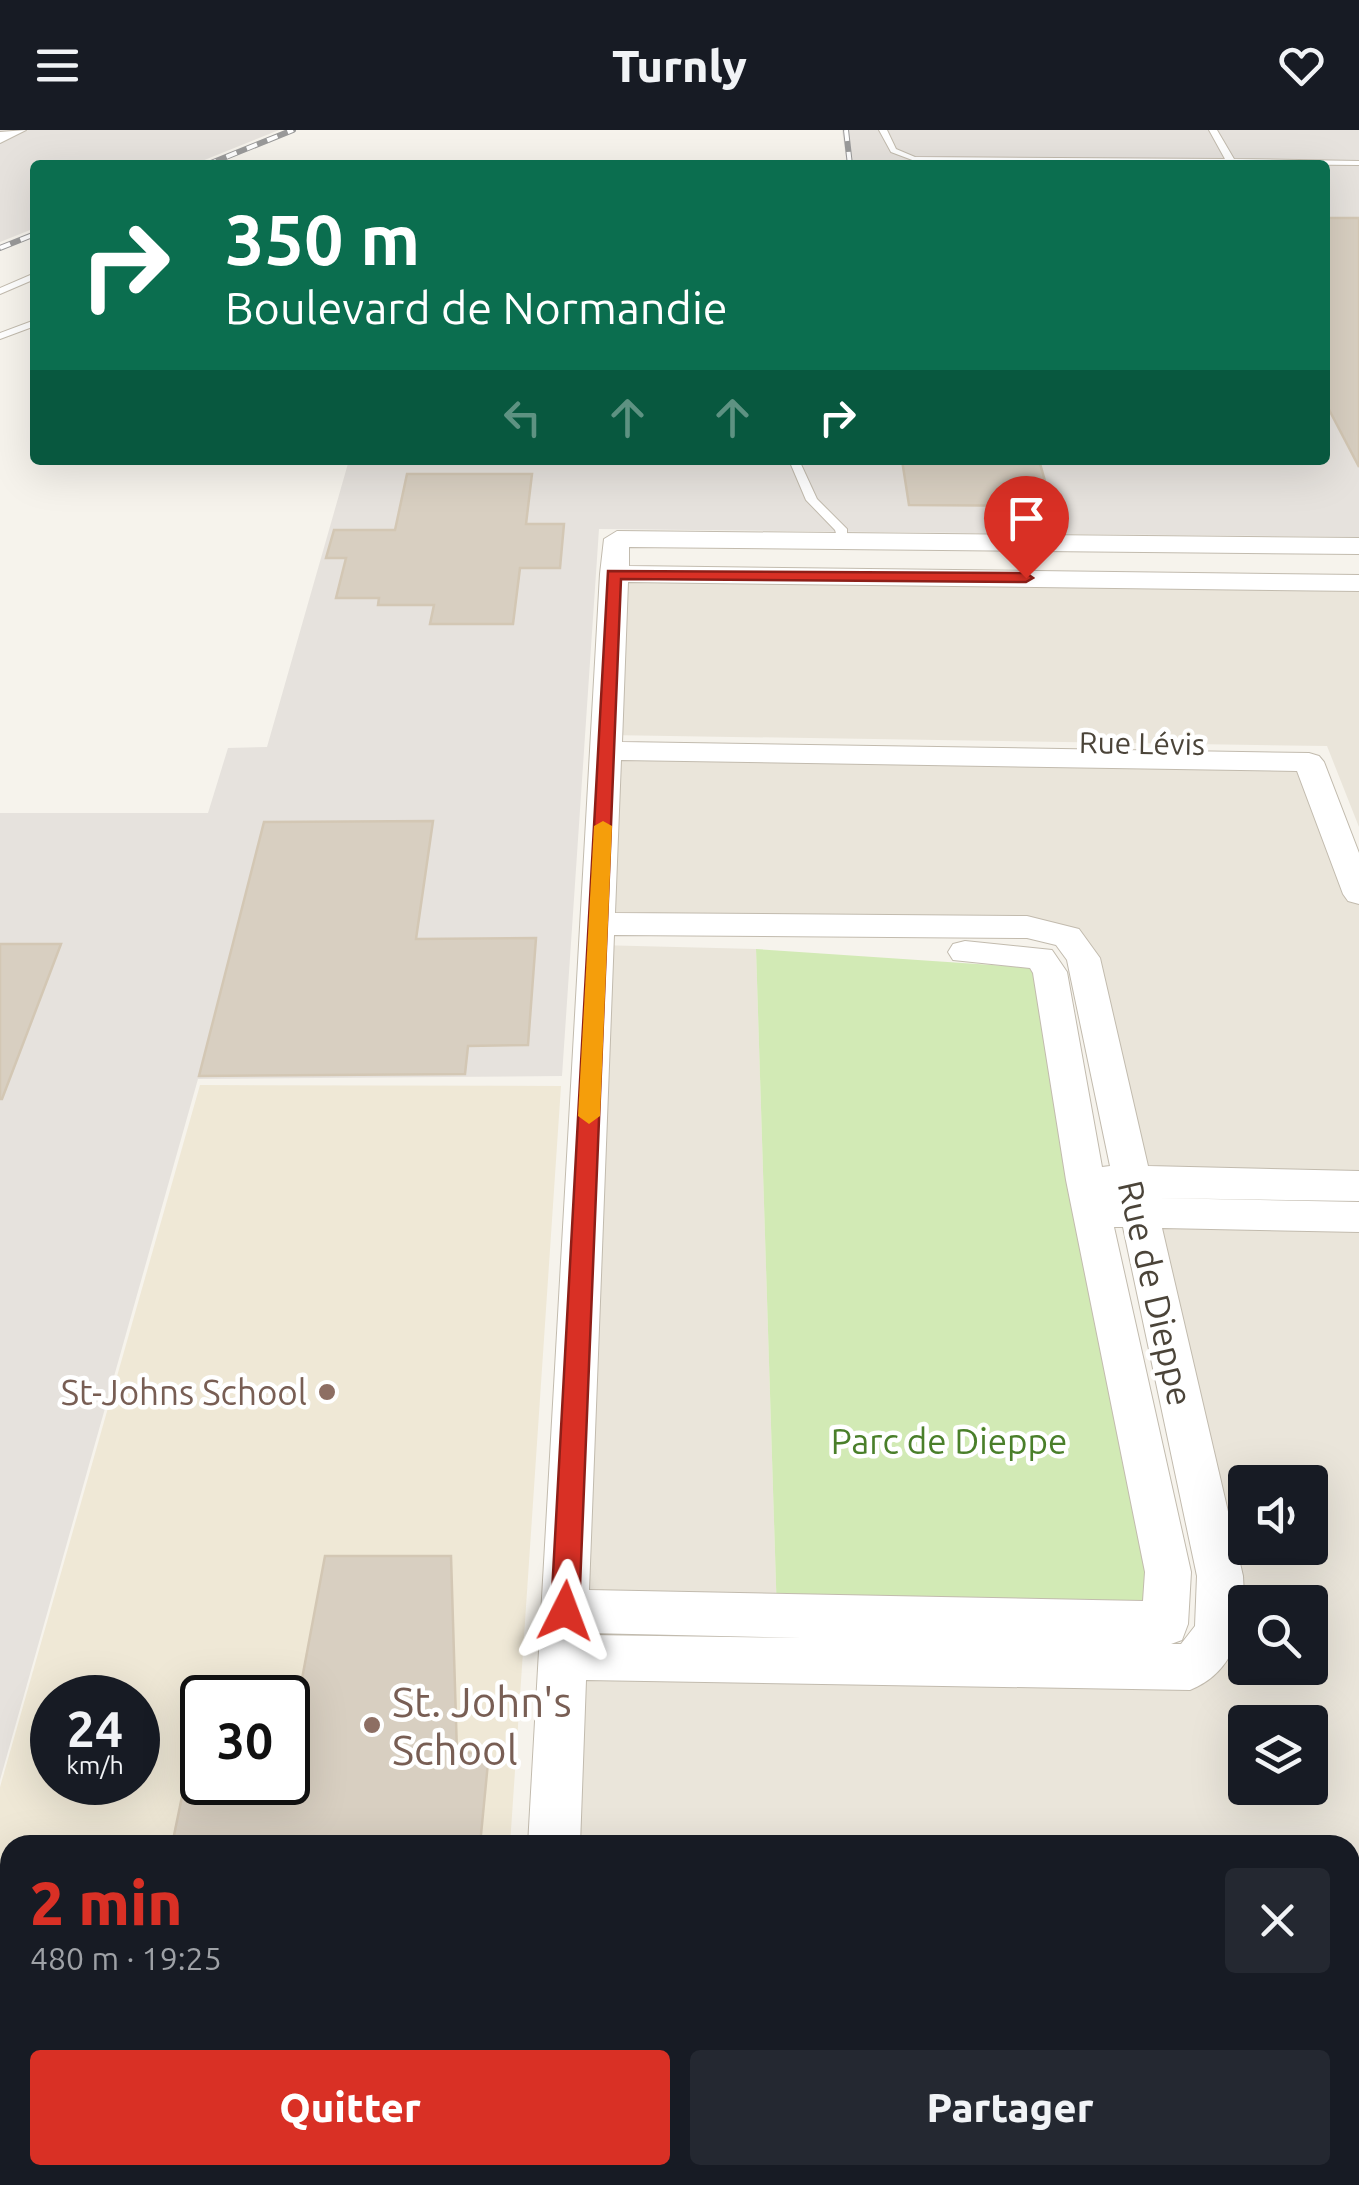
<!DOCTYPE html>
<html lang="fr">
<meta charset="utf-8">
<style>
:root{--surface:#171b24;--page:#242831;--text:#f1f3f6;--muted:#9ea1a6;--accent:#d93025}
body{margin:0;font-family:Ubuntu,sans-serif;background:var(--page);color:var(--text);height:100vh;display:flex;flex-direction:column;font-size:38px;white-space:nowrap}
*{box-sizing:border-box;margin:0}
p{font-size:32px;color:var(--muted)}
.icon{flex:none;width:55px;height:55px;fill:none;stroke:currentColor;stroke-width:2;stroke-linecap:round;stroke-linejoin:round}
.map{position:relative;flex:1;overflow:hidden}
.sheet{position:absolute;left:0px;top:1705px;width:1360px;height:350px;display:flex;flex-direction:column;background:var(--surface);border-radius:30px 30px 0 0;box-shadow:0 10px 40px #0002}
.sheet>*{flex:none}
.hud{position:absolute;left:30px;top:30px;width:1300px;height:305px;border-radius:10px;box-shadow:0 10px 40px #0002;background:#0b6e4f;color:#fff;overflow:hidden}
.controls{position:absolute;left:1228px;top:1335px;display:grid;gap:20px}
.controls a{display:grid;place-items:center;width:100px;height:100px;border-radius:10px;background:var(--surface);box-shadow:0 10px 40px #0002;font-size:50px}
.speed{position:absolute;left:30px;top:1545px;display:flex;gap:20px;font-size:50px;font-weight:700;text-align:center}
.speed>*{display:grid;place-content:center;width:130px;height:130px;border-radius:50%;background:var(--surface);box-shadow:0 10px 40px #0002;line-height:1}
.speed small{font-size:25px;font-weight:400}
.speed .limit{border:5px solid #111;border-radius:15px;background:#fff;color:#111}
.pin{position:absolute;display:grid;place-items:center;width:85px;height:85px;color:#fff;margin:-102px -42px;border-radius:50% 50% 50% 0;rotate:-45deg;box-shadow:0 0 10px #0007}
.pin .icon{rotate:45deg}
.me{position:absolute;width:110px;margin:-55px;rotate:3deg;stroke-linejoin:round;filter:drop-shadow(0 0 8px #0008)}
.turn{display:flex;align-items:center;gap:35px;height:210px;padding:0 30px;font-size:45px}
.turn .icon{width:130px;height:130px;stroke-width:2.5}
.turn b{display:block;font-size:70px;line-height:85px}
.lanes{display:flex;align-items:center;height:95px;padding:0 30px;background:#0003;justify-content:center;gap:50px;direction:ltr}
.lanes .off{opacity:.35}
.round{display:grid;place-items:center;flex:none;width:105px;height:105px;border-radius:10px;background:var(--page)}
.overview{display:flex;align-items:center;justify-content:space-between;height:170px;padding:0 30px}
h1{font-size:60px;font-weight:800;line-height:75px;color:var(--accent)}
.cta{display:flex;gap:20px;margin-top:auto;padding:20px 30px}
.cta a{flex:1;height:115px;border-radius:10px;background:var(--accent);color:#fff;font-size:40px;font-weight:800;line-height:115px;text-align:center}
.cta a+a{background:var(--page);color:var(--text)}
header{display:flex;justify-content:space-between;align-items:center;height:130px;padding:0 30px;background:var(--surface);font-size:45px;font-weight:800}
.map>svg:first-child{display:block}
</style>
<header><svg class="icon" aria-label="menu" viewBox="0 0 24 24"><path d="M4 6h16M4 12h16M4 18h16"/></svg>Turnly<svg class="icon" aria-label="heart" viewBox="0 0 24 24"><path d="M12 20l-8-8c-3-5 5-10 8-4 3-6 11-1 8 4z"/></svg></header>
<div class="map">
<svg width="1359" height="2055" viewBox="0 0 1359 2055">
<rect width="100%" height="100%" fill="#f6f3ec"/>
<!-- residential -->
<path fill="#eae5da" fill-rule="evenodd" d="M613 444 1359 451V697L1327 616 607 605Z
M607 621 1309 632 1359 764V1056L1131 1051 1066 807 598 794Z
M597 815 756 819 777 1486 565 1481Z
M1139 1082 1359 1087V1990H1350V1715H554L563 1527 1208 1523ZM1245 1352H1310V1418H1245ZM1245 1472H1310V1538H1245ZM1245 1592H1310V1658H1245Z"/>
<!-- industrial -->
<path fill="#e6e2dd" d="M0 0H279L192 35H35V98L0 112Z
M842 0H1359V407L599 399 562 946 198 949 0 1650V683H208L228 618 267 617 349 330H1325V35H847Z"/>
<!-- education -->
<path fill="#efe8d6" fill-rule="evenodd" d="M200 955 561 956 510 1715H10V2045H488V2055H0V1657ZM52 1568H138V1652H52ZM202 1568H288V1652H202Z"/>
<!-- green -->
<path fill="#d2eab5" d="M756 819 1037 838 1174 1496 777 1486Z"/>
<!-- building -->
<path fill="#d8cfc1" stroke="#d3c7b4" stroke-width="2.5" d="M1325 88H1359V337L1325 272Z
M902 330H1039L1052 376 909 375Z
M407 344H532L526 394H564L560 438H520L513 494H430L434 475H378L379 468H336L346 428H326L334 400H395Z
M433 691 416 809 536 808 528 915 468 916 465 944 199 946 264 692Z
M0 814H61L2 969H0Z
M325 1426H451L457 1623 489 1622 480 1715H172L185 1652H288V1549H302Z"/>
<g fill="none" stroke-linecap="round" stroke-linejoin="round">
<defs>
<path id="lane" d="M879 0H887L896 19 915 27 1225 29 1209 0H1217L1234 29 1359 31V35L915 31 891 22Z
M35 143V149L0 164V158Z
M35 190V196L0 209V203Z
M789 330H799L817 369 847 399V413H839L835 400 806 370Z"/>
<path id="street" d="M26 0 0 13V2Z
M617 401 1359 408V424L629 417V436L1359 445V461L628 452 622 612 1309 623 1319 626 1324 632 1359 723V774L1348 771 1343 764 1297 641 621 630 615 783 1027 786 1079 799 1100 828 1148 1036 1359 1041V1071L1155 1068 1359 1072V1102L1162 1098 1243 1446C1246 1492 1238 1541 1190 1560L586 1550 580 1715H528L600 444 604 409ZM614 805 1027 808 1056 815 1067 830 1110 1036 1102 1037 1067 842 1052 820 965 811 953 814 948 822 953 830 1030 838 1033 843 1066 1050 1145 1442 1143 1471 589 1460ZM1114 1097H1123L1197 1446 1195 1496 1181 1514H1171L1182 1510 1188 1494 1191 1442ZM588 1503 802 1508 588 1505Z
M1350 1962 1359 1963V2019L1350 2018Z
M509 2045H567L566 2055H508Z
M1065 2045H1123L1125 2055H1067Z
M1174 2045H1232L1234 2055H1176Z"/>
</defs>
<!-- lane casing -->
<use href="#lane" stroke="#c2bbae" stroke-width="2"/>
<!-- street casing -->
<use href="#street" stroke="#c2bbae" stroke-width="2"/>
<!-- lane -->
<use href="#lane" fill="#fff" fill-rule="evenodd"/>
<!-- street -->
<use href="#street" fill="#fff" fill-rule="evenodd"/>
<defs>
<path id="rail" d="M846 0 850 35
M206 35 293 0
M0 118 35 104"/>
</defs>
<!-- rail casing -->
<use href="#rail" stroke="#9a9a9a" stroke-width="6"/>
<!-- rail -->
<use href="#rail" stroke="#fff" stroke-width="4" stroke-dasharray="11" stroke-linecap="butt"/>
</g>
<!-- route -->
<path fill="#d93025" stroke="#8d1f18" stroke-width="2.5" d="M608 441 1026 443 1033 448 1026 452 621 449 579 1481 575 1491 565 1494 555 1491 551 1481Z"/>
<!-- slow -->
<path fill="#f59e0b" d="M603 691 612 696 600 986 589 994 578 986 594 696Z"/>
<!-- markers -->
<g fill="#8d6e63" stroke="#fff" stroke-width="4">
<circle cx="327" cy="1262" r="10"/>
<circle cx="372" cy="1595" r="10"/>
</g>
<g text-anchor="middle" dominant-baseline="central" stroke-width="9" stroke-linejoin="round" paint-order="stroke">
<!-- far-street labels -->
<g font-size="30" fill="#4b4439" stroke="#fff">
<text transform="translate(1142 613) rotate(1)">Rue Lévis</text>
</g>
<!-- street labels -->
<g font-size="35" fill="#4b4439" stroke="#fff">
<text transform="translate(1156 1163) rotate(77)">Rue de Dieppe</text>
</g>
<!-- education labels -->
<g font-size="35" fill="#785e54" stroke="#fff" text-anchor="end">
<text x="307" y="1262">St-Johns School</text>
</g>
<!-- park labels -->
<g font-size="35" fill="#4a7f2a" stroke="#fff">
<text x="949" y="1311">Parc de Dieppe</text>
</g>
<!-- near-education labels -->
<g font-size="42" fill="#785e54" stroke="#fff" text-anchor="start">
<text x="392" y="1571">St. John's<tspan x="392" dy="48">School</tspan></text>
</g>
</g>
</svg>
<div class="controls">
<a><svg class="icon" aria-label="sound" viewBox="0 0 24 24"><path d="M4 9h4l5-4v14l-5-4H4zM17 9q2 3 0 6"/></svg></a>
<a><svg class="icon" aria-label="search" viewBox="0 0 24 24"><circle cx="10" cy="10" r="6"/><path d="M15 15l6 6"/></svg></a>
<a><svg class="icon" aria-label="layers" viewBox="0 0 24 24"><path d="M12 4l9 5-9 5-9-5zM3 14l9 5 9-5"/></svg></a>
</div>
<div class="speed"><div>24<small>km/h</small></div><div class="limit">30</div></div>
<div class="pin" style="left:1026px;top:448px;background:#d93025"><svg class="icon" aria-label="arrive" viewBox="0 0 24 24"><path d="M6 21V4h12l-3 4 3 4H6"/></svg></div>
<svg class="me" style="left:565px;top:1481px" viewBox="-20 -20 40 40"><path d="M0-17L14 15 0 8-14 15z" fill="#d93025" stroke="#fff" stroke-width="4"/></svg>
<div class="hud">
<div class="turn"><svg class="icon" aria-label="right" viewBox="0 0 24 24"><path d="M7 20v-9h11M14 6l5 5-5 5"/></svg><div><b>350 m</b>Boulevard de Normandie</div></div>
<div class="lanes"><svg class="icon off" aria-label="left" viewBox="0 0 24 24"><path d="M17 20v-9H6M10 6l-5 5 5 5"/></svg><svg class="icon off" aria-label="ahead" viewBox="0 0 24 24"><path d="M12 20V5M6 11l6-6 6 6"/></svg><svg class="icon off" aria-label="ahead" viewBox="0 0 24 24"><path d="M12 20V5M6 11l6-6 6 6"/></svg><svg class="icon" aria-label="right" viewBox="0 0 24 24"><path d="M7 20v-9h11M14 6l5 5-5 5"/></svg></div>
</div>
<section class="sheet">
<div class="overview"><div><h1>2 min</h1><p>480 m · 19:25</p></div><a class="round"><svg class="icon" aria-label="close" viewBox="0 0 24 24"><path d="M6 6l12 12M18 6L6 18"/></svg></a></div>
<div class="cta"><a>Quitter</a><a>Partager</a></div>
</section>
</div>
